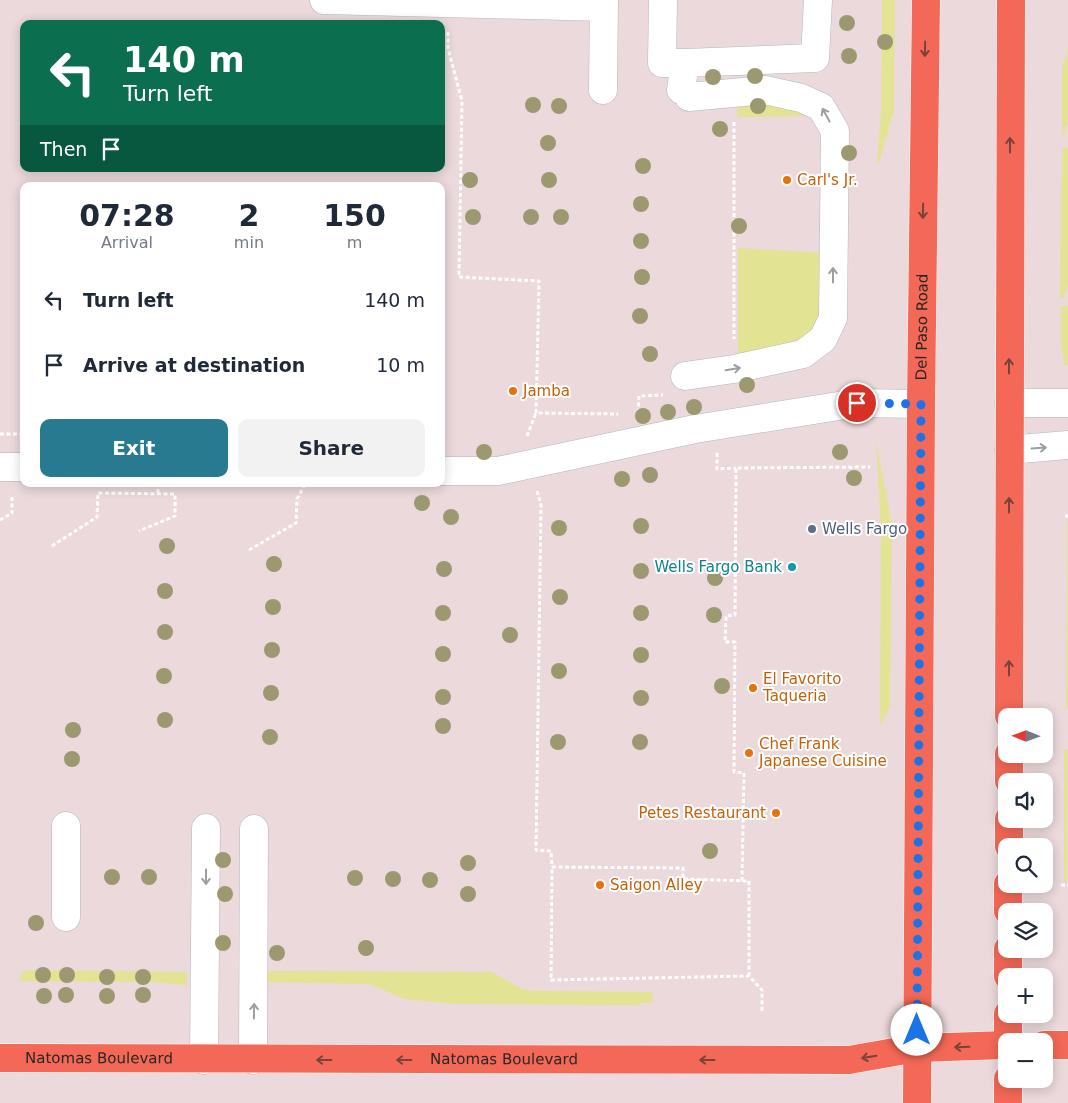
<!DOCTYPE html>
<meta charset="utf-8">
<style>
:root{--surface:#fff;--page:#f2f2f3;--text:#1f2937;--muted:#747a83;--accent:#287a90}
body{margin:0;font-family:"DejaVu Sans",sans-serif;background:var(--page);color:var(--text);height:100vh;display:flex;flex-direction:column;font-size:19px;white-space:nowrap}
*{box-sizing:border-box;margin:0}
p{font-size:16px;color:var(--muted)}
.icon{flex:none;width:28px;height:28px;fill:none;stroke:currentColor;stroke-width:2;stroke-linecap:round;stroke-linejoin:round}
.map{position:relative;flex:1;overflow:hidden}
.panel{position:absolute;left:20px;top:182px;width:425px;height:305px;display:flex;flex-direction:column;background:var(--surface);border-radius:10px;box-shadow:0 2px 12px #0003}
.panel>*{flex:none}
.banner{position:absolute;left:20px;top:20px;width:425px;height:152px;border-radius:10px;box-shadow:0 2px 12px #0003;background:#0b6e4f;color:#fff;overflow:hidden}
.needle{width:32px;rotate:271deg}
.fabs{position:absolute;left:998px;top:708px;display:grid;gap:10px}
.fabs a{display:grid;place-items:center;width:55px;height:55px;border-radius:10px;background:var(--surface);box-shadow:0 2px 12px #0003;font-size:25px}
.pin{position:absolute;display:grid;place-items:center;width:42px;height:42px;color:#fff;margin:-21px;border:2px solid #fff;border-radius:50%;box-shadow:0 1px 5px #0007}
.me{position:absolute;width:55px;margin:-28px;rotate:0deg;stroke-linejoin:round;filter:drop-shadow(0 0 4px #0008)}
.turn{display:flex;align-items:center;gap:18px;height:105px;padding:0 20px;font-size:22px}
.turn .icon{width:65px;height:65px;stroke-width:2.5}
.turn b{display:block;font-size:35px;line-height:42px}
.then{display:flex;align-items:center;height:48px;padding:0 20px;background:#0003;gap:10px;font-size:19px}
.eta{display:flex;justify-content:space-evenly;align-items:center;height:85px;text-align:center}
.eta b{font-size:30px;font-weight:700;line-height:35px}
.button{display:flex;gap:10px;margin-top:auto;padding:10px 20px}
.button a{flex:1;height:58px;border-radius:10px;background:var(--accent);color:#fff;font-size:20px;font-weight:700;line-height:58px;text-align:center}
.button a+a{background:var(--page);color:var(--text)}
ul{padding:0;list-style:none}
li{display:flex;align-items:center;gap:15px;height:65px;padding:0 20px}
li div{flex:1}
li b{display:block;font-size:19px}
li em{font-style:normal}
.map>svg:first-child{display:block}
</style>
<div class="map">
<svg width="1068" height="1103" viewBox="0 0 1068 1103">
<rect width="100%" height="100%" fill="#ebd9db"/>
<!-- green -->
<path fill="#e3e394" d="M882 0H895L894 110 879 163H877L881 112Z
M1068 48V121L1062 139V69Z
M738 98 769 100 811 116 737 117Z
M1068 147V286L1063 298H1060L1062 148H1067Z
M738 248 824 253 822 321 808 340 738 361Z
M1061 306H1068V365H1065L1061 345Z
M876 441 892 526 890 707 880 726 881 527Z
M1067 519H1068V709H1066Z
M1064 749H1068L1067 883 1064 882Z
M27 970 187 972V985L153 982 19 981 21 975Z
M257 971 492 972 520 988 531 991 653 992 652 1003H642L637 1005 455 1004 405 999 369 984 258 982Z"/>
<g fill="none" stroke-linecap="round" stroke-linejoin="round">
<defs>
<path id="minor" d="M324 0 604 7
M663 0 662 63H685
M603 90 604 0
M681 90 685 63 815 58 818 0
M685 376 734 369 803 354 823 339 833 318 835 131 821 107 801 98 765 90 689 97
M1009 403H1068
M1009 450 1068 445
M0 467H24
M441 471H498L695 429 857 403 921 404
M66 917V826
M204 1060 206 828
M253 1060 254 829"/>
<g id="major">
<path d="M1009 716 1011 0"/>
<path d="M1009 781V754"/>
<path d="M1009 846V819"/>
<path d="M1008 911V884"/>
<path d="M1008 976V949"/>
<path d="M1008 1014V1041"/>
<path d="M1044 1045H1068"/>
<path id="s1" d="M0 1058 849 1060 917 1048 1006 1045"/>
<path id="s2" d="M917 1103 921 404 926 0"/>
<path d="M1008 1103V1079"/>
</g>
</defs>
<!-- minor casing -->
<use href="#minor" stroke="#adbabd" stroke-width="29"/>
<!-- major casing -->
<use href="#major" stroke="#fff" stroke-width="29"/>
<!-- path -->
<path stroke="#fff" stroke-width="3" stroke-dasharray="4 2.5" stroke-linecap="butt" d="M448 32V48L462 101 459 277 539 281 536 413 618 414
M734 122V339
M638 413 639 396 663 395
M0 434H24
M527 436 536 413
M717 453V469L736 468
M537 491 541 505 536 850 551 851 552 867
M158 493V484
M1065 516H1068
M0 520 12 513V495
M52 546 97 517 98 493 175 494V516L139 531
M249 550 296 523 297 499 305 484
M742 881 744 773 734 772 735 642H725L726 616 735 615 736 468 870 467
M1061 885H1068
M749 976V881L683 879V868L552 867 551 980 749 976 762 990V1011"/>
<!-- minor -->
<use href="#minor" stroke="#fff" stroke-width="28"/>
<!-- major -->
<use href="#major" stroke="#f36856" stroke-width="28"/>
</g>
<!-- trees -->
<g fill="#9c9970">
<circle cx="847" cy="23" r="8"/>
<circle cx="885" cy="42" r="8"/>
<circle cx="849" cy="56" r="8"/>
<circle cx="755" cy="76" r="8"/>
<circle cx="713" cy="77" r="8"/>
<circle cx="533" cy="105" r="8"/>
<circle cx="559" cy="106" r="8"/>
<circle cx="758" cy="106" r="8"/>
<circle cx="720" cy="129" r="8"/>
<circle cx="548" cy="143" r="8"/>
<circle cx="849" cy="153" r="8"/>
<circle cx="643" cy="166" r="8"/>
<circle cx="470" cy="180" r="8"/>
<circle cx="549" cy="180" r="8"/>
<circle cx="641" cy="204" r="8"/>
<circle cx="473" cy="217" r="8"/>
<circle cx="531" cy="217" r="8"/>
<circle cx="561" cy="217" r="8"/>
<circle cx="739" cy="226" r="8"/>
<circle cx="641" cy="241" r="8"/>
<circle cx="642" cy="277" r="8"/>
<circle cx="640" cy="316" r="8"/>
<circle cx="650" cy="354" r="8"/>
<circle cx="747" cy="385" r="8"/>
<circle cx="694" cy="407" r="8"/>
<circle cx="668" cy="412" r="8"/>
<circle cx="643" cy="416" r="8"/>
<circle cx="484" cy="452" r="8"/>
<circle cx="840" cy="452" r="8"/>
<circle cx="650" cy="475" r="8"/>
<circle cx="854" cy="478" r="8"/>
<circle cx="622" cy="479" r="8"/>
<circle cx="422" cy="503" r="8"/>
<circle cx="451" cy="517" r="8"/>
<circle cx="641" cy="526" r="8"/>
<circle cx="559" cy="528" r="8"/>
<circle cx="167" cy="546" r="8"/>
<circle cx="274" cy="564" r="8"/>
<circle cx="444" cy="569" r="8"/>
<circle cx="641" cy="571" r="8"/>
<circle cx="715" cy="578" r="8"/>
<circle cx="165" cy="591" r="8"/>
<circle cx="560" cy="597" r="8"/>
<circle cx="273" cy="607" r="8"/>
<circle cx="443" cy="613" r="8"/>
<circle cx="641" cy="613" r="8"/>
<circle cx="714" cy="615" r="8"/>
<circle cx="165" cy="632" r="8"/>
<circle cx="510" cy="635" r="8"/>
<circle cx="272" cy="650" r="8"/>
<circle cx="443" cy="654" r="8"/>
<circle cx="641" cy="655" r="8"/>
<circle cx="559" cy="671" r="8"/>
<circle cx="164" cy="676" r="8"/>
<circle cx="722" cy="686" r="8"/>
<circle cx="271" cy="693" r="8"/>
<circle cx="443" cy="697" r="8"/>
<circle cx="641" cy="698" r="8"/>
<circle cx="165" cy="720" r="8"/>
<circle cx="443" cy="726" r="8"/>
<circle cx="73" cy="730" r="8"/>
<circle cx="270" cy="737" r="8"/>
<circle cx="558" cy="742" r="8"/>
<circle cx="640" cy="742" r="8"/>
<circle cx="72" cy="759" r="8"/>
<circle cx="710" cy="851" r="8"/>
<circle cx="223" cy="860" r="8"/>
<circle cx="468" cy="863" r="8"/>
<circle cx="112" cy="877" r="8"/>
<circle cx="149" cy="877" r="8"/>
<circle cx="355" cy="878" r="8"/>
<circle cx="393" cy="879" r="8"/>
<circle cx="430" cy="880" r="8"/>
<circle cx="225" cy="894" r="8"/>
<circle cx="468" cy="894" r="8"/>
<circle cx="36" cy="923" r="8"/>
<circle cx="223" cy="943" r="8"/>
<circle cx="366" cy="948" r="8"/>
<circle cx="277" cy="953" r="8"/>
<circle cx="43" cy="975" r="8"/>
<circle cx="67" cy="975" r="8"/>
<circle cx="107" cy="977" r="8"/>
<circle cx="143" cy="977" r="8"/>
<circle cx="66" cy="995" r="8"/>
<circle cx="143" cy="995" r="8"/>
<circle cx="44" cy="996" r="8"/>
<circle cx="107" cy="996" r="8"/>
</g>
<!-- one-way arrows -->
<defs><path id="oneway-shaft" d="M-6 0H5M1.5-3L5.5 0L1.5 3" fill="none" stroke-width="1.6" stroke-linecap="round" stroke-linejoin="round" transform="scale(1.25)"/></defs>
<g stroke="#79423a">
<use href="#oneway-shaft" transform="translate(925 49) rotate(91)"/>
<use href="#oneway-shaft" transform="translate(1010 145) rotate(-90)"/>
<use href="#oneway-shaft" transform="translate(923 211) rotate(91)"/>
<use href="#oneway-shaft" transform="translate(1009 366) rotate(-90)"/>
<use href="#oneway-shaft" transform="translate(1009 505) rotate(-90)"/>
<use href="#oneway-shaft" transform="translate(1009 668) rotate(-90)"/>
<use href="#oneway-shaft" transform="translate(962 1047) rotate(178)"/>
<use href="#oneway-shaft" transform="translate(869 1057) rotate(170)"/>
<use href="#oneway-shaft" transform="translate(324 1060) rotate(-180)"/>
<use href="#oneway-shaft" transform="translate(404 1060) rotate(-180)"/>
<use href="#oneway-shaft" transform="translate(707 1060) rotate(-180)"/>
</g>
<g stroke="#9e9e9e">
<use href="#oneway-shaft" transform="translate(826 115) rotate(-119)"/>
<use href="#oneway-shaft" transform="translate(833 275) rotate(-90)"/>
<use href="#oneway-shaft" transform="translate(733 369) rotate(-9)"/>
<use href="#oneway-shaft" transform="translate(1039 448) rotate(-4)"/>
<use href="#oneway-shaft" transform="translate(206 877) rotate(90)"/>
<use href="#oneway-shaft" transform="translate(254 1011) rotate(-89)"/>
</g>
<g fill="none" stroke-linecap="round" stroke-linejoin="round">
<!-- route -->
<path stroke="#1a73e8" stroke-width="9" stroke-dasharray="0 16.2" d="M857 403 921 404 917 1030"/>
</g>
<!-- markers -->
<g fill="#e8710a" stroke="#fff" stroke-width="2">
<circle cx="787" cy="180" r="5"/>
<circle cx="513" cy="391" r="5"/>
<circle cx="753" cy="688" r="5"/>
<circle cx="749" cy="753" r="5"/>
<circle cx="776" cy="813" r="5"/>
<circle cx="600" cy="885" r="5"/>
</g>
<circle fill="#5c6f8a" stroke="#fff" stroke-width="2" cx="812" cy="529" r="5"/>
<circle fill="#0f9aa8" stroke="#fff" stroke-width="2" cx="792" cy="567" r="5"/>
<g text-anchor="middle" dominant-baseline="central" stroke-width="4" stroke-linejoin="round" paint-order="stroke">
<!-- food labels -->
<g font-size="15" fill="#c56008" stroke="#fff" text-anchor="start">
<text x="797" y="180">Carl's Jr.</text>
<text x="523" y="391">Jamba</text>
<text x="763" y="679">El Favorito<tspan x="763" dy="17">Taqueria</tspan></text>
<text x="759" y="744">Chef Frank<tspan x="759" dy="17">Japanese Cuisine</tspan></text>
<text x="766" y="813" text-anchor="end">Petes Restaurant</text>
<text x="610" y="885">Saigon Alley</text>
</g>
<!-- street labels -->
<g font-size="15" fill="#282828" stroke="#fff">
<text stroke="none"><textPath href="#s2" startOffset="776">Del Paso Road</textPath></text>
<text stroke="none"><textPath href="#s1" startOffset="99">Natomas Boulevard</textPath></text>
<text stroke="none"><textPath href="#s1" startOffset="504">Natomas Boulevard</textPath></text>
</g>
<!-- service labels -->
<g font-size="15" fill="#4e5e75" stroke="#fff" text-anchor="start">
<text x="822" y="529">Wells Fargo</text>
</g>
<!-- culture labels -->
<g font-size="15" fill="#0d838f" stroke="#fff" text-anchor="end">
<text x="782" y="567">Wells Fargo Bank</text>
</g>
</g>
</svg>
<div class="fabs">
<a><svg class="needle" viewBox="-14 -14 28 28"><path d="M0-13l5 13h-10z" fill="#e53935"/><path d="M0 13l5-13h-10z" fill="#747a83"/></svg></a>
<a><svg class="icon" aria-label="sound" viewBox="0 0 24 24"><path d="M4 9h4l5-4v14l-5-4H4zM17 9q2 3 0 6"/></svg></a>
<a><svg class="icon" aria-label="search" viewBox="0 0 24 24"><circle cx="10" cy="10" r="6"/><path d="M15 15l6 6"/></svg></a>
<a><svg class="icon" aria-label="layers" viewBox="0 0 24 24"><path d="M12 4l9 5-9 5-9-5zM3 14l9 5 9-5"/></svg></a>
<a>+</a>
<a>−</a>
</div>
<div class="pin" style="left:857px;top:403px;background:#d93025"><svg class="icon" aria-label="arrive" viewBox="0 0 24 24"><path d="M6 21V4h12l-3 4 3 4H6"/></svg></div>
<svg class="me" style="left:917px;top:1030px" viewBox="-20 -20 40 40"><circle r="19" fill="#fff"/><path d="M0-13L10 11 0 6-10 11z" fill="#1a73e8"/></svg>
<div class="banner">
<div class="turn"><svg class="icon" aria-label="left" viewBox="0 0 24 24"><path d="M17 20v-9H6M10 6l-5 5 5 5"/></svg><div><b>140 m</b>Turn left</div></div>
<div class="then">Then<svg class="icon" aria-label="arrive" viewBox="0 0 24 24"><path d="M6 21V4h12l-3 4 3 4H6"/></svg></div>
</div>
<section class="panel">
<div class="eta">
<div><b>07:28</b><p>Arrival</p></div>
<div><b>2</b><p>min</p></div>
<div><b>150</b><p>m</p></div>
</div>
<ul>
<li><svg class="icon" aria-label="left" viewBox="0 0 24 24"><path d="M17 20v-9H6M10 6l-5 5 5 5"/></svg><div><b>Turn left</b></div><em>140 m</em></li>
<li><svg class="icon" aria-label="arrive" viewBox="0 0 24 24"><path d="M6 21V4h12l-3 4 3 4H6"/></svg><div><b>Arrive at destination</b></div><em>10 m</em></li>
</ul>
<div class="button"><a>Exit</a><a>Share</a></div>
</section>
</div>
